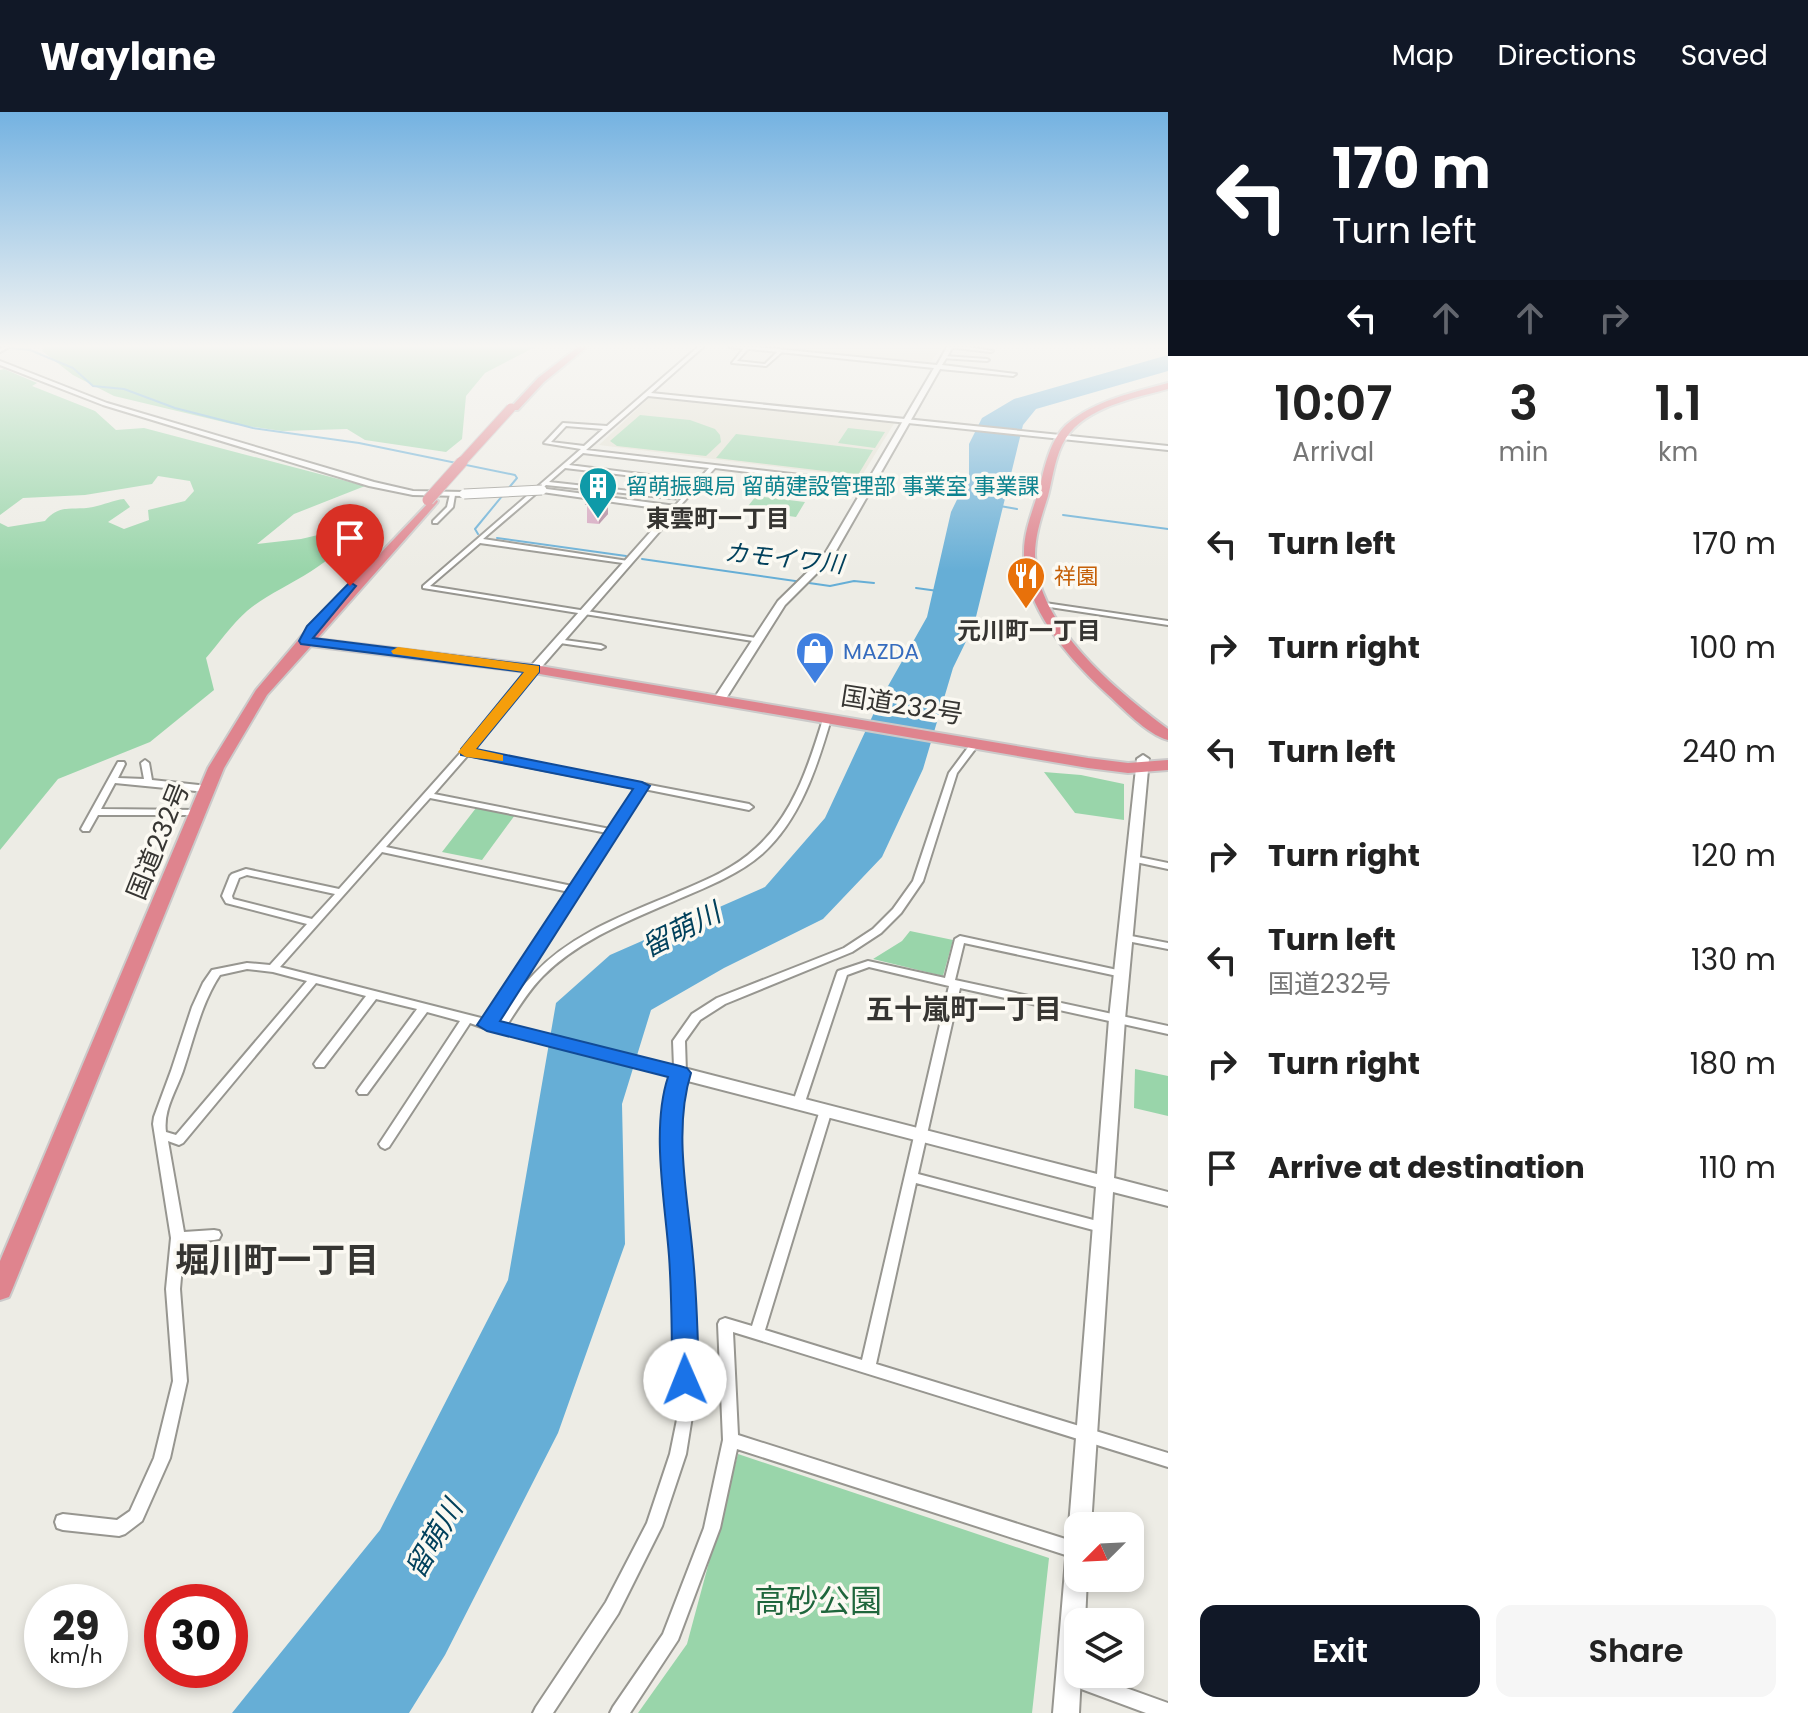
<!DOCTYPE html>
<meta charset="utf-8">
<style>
:root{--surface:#fff;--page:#f6f6f6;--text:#222;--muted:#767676;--accent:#111827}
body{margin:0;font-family:Poppins,"Noto Sans JP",sans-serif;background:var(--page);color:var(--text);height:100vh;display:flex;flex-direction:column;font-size:30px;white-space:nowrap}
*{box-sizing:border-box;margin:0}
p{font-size:26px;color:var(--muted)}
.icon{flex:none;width:44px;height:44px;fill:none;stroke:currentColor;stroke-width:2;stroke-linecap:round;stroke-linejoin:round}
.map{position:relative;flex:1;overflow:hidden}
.side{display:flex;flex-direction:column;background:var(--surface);width:640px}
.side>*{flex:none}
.top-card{background:#111827;color:#fff;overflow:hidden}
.needle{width:52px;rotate:246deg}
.buttons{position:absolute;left:1064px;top:1400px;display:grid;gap:16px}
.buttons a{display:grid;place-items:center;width:80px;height:80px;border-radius:16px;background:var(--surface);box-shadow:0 4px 12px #0003;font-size:40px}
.speed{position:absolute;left:24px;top:1472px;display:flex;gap:16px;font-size:40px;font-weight:700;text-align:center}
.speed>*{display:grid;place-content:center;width:104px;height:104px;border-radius:50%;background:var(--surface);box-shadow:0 4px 12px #0003;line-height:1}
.speed small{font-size:20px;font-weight:400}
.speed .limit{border:12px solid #d22;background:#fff;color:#111}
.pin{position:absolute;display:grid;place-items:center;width:68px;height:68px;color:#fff;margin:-82px -34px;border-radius:50% 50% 50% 0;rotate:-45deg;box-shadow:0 0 8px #0007}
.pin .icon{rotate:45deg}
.me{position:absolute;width:88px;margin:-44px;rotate:359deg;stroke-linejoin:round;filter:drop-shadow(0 0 6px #0008)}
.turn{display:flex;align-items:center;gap:28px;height:168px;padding:0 32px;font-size:36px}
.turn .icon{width:104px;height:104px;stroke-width:2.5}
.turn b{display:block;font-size:56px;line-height:68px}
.lanes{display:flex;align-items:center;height:76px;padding:0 32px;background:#0003;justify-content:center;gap:40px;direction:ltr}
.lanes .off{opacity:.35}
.eta{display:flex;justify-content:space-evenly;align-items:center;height:136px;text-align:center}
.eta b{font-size:48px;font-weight:600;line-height:56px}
.cta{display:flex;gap:16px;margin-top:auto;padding:16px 32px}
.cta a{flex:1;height:92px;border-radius:16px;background:var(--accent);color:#fff;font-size:32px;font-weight:600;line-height:92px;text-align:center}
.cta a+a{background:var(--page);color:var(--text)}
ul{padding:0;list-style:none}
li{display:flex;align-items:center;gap:24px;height:104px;padding:0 32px}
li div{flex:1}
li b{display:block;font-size:30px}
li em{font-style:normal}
header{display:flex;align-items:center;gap:48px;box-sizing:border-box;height:112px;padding:0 40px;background:var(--accent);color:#fff}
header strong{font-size:38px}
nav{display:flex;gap:44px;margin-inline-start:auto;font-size:28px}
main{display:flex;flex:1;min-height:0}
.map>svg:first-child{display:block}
</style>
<header>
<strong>Waylane</strong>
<nav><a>Map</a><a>Directions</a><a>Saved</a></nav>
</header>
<main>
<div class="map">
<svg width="1168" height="1601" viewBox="0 0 1168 1601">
<rect width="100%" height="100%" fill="#edece5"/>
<!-- built -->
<path fill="#e2e0d2" d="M752 235H942L930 251Z
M651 284 895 310 861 365 599 333Z"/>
<!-- green -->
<path fill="#99d5aa" d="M44 235H535L485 261 466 284 462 327 446 340 365 328 347 317 282 319 232 312 114 284 73 263 42 239Z
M4 257 37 271 32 274 95 299 116 318 144 316 365 374 294 402 257 432 301 427 352 415C340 455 277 473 247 499 232 512 219 531 206 546L214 578 150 630 58 667 0 738V411L8 415 45 409C60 391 74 399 93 395 104 393 113 388 124 387L130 395 108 410 124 417 149 408 148 398 185 389 194 379 190 369 158 364 152 372 85 383 23 386 0 403V258Z
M640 303 690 308 715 317 720 323 721 330 706 344 617 334 610 329Z
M848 316 885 320 875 336 838 331Z
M736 322 873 338 858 363 716 346Z
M756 384 805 390 796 405 745 398Z
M1044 660 1081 663 1124 672V708L1075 701Z
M476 696 515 703 482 748 442 740Z
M910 819 953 828 943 864 873 847 902 829Z
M1135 957 1168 964V1004L1134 996Z
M738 1342 1049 1446 1032 1601H638L687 1532Z"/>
<!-- water -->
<path fill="#66aed6" d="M1168 243V259L1036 297 1023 313 974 513 953 556 923 657 882 745 823 807 724 856 651 898 622 992 625 1132 558 1321 445 1543 409 1601H232L380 1418 508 1168 556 891 610 843 765 775 825 706 879 590 927 505 951 400 969 363V332L982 306 1014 287Z"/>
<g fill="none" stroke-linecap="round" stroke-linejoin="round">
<!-- stream -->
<path stroke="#66aed6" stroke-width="2" d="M10 236 30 238 73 256 93 274 124 277 175 296 253 316 359 331 515 363 517 366 475 417 478 422
M1000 394 1017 397
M1063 403 1168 417
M497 426 626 444
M642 447 830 474 854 469 874 471
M916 476 938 479"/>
<defs>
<path id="street" d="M3 235H9L0 240V237Z
M698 235H703L651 281 1168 334V338L648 284 586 338 869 371 872 373 869 375 715 356 676 398 673 396 681 387 546 373 483 427 628 449 631 451 630 452 480 431 430 474 756 526 760 528 759 530 423 476V474L581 337 544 331 563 311 607 314ZM566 314 603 317 584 334 551 330ZM583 341 709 356 684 384 636 379 648 365V363L569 353ZM565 356 642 365 630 379 549 370Z
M948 235H967L993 239 991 240Z
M744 236 748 237 737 249 765 252 778 239 782 240 766 254 732 251Z
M944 244 987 247 989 248 987 249 942 246Z
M450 382 455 383 453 395 437 411H433V409L447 395Z
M1045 491 1168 509V513L1043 494 1042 493Z
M557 527 601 533 605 535 601 537 560 531 556 529Z
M531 555H534L538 557 472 639 749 692 753 695 749 698 644 677 495 910H497C508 893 519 877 534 862 572 821 627 802 676 781 704 769 734 757 756 736 793 703 809 653 823 607L827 605 831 607C817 655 800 708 762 742 739 762 709 774 681 786 633 807 581 826 543 864 529 878 518 896 507 913L674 955 673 929 692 902 717 886 844 836 873 817 893 797 913 769 949 661 972 630H975L979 632 957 661 923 769 901 801 881 821 852 840 725 892 700 908 685 929 686 961 678 986 679 1046 691 1178 693 1298 686 1342 662 1414 618 1502 553 1601H533L536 1595 606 1490 647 1411 670 1342 679 1298 677 1178 667 1046 666 986 673 963 489 916 487 917 470 911 389 1035 385 1037 381 1035 379 1032 381 1029 460 909 427 900 367 982H359L357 979 359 976 417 897 376 887 324 955H316L314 952 316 949 366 884 316 871 183 1031 179 1033 168 1029 184 1120 214 1118 219 1119 221 1123 219 1127 214 1128 184 1131 180 1177 187 1269 170 1346 142 1409 125 1422 119 1424 63 1418 57 1416 55 1410 57 1404 63 1402 117 1408 130 1399 154 1346 173 1269 166 1177 171 1126 153 1012 154 1005 171 959 192 895 203 871 212 858 247 851 270 853 307 812 226 791 222 784 230 764 232 762 246 757 339 777 463 638ZM468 643 636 676 610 717 434 682ZM430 686 607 721 572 774 386 735ZM382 740 569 780 485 907 280 855ZM247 763 335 782 312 807 233 787 232 784 239 766ZM247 857 273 860 307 869 176 1023 166 1020C163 998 176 979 183 959 194 926 201 892 220 863Z
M145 648 149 651 152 668 208 674 212 677 208 680 196 679 115 671 101 697 198 698 201 699 203 701 201 703H98L89 719H83L81 717 118 650H124L125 652 118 666 144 667 141 651Z
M1134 744 1168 751V757L1131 749 1129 747 1131 745Z
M1126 823 1168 831V837L1122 828 1121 826 1122 824Z
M960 824 1122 859 1127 862 1122 865 964 831 955 868 1168 914V922L960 876 918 1062 1101 1110 1106 1111 1108 1115 1106 1119 1101 1120 916 1071 876 1252 1168 1341V1355L733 1220 738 1323 1078 1431V1447L737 1337 720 1416 678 1528 630 1601H610L613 1595 663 1522 704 1416 723 1328 718 1212 720 1208 725 1206 752 1214 820 998 822 995 826 994 830 995 832 998 765 1218 862 1248 949 874 869 855 847 863 804 993 802 996 798 997 794 996 792 993 837 861 838 859 868 849 945 866 955 827Z
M1071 1556 1078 1559V1562H1087L1168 1591V1601H1146L1065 1571 1062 1565 1065 1559Z"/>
<path id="secondary" d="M730 235H756L937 253 947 235H953L942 253 1016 262 1013 264 940 257 832 446 785 493 725 588 719 591 713 588 778 489 823 445 934 256Z
M0 249 107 291 374 370 413 379 464 380 468 382 464 384 413 383 369 374 103 293 0 253Z
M539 376 676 394 680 396 538 559 534 560 529 557 530 555 670 398 542 380 538 378Z
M1143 643 1149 647 1125 907 1114 1066 1168 1080V1094L1113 1080 1091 1414H1078V1466H1087L1085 1510H1078V1562H1081L1079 1601H1053L1067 1435 1070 1427 1077 1424 1072 1422 1069 1414 1096 1075 680 967 674 965 672 961 674 957 680 955 1097 1062 1109 907 1137 647Z"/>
<path id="highway" d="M578 235H587L544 270 518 298H512V294L538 266Z
M1168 271V277C1135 286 1086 295 1066 326 1055 343 1053 365 1048 384 1042 403 1035 423 1035 443 1037 514 1116 578 1168 617V628C1146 622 1122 595 1105 580 1068 546 1022 493 1024 440 1024 417 1034 396 1040 374 1045 353 1050 329 1066 313 1093 289 1134 280 1168 271Z
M433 386 438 389 437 391 317 527 534 553 1088 646 1128 651 1168 648V658L1128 661 1088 656 534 561 311 534 267 583 224 656 12 1178 9 1185 0 1188V1149L208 656 256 578 300 526Z"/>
</defs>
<!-- street casing -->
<use href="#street" stroke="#979690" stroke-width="4"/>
<!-- secondary casing -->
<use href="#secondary" stroke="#979690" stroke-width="4"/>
<!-- highway casing -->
<use href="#highway" stroke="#cbcaca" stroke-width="4"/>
<!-- street -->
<use href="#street" fill="#fff" fill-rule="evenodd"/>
<!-- secondary -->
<use href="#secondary" fill="#fff" fill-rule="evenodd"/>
<!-- highway -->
<use href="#highway" fill="#df848e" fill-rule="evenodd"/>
<defs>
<path id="secondary-bridge" d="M464 382 542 378"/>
<path id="highway-bridge-far1" d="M460 352 511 296"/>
<path id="highway-bridge" d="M428 388 462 350"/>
</defs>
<!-- secondary-bridge casing -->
<use href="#secondary-bridge" stroke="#979690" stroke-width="11" stroke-linecap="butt"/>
<!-- highway-bridge-far1 casing -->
<use href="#highway-bridge-far1" stroke="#cbcaca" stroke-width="11" stroke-linecap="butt"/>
<!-- highway-bridge casing -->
<use href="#highway-bridge" stroke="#cbcaca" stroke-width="13" stroke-linecap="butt"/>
<!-- secondary-bridge -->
<use href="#secondary-bridge" stroke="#fff" stroke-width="9"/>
<!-- highway-bridge-far1 -->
<use href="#highway-bridge-far1" stroke="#df848e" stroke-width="9"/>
<!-- highway-bridge -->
<use href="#highway-bridge" stroke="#df848e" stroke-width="11"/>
</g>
<!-- wall -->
<path fill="#d4a4be" d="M608 384V402L599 412 587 411V392Z"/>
<!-- shaded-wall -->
<path fill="#ad869b" d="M608 384V402L599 412V393Z"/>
<!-- building -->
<path fill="#f7bfdd" stroke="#ad869b" stroke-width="2" d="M597 382 608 384 599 393 587 392Z"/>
<!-- sky -->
<linearGradient id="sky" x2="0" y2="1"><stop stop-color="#74b2e1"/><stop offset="0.51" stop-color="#f7f6f3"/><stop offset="1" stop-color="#f7f6f3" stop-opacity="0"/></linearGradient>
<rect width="1168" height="459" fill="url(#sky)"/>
<!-- route -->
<path fill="#1a73e8" stroke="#114b97" stroke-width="2" d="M350 470 356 474 313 526 539 554V560L476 637 642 670 650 674 500 909 680 954 687 956 691 961C673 1018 688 1086 693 1145 697 1186 698 1227 699 1268L695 1277 685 1280 676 1277 672 1268C672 1227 672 1186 669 1144 665 1090 651 1016 668 965L487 919 477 913 633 677 461 643V637L524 560 301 532 299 529 307 514Z"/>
<!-- slow -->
<path fill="#f59e0b" d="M398 535 539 554V560L476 637 503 643V649L466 645 458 640 524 560 393 542 391 539Z"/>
<!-- icons -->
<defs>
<symbol id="building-pin" viewBox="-11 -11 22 30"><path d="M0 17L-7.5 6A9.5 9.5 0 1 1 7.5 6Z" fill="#0f9aa8" stroke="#fbf9f2"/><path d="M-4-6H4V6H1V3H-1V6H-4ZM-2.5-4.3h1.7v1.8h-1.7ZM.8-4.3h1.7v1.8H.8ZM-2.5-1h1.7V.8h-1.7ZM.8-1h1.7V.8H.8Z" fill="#fff"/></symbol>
<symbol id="restaurant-pin" viewBox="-11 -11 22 30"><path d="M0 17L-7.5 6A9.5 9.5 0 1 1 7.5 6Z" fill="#e8710a" stroke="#fbf9f2"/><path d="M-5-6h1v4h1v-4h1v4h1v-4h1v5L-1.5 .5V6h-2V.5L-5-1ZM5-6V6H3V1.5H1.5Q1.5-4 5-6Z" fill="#fff"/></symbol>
<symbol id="shop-pin" viewBox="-11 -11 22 30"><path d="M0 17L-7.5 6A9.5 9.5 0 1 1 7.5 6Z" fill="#3f7fe0" stroke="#fbf9f2"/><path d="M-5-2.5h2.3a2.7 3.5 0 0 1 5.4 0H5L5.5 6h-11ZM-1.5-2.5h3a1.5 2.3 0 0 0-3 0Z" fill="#fff"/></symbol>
</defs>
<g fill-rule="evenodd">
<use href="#building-pin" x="576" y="352" width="44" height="60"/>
<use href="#restaurant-pin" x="1004" y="442" width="44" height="60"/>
<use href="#shop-pin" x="793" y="517" width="44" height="60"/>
</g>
<g text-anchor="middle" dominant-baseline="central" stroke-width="7" stroke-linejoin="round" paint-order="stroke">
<!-- far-culture labels -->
<g font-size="22" fill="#0d838f" stroke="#fbf9f2" text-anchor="start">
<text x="626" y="374">留萌振興局 留萌建設管理部 事業室 事業課</text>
</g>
<!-- far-food labels -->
<g font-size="22" fill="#c56008" stroke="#fbf9f2" text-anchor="start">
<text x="1054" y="464">祥園</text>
</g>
<!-- far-shop labels -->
<g font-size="22" fill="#366cbe" stroke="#fbf9f2" text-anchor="start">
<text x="843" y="539">MAZDA</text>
</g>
<!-- far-neighbourhood labels -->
<g font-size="24" font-weight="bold" fill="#363532" stroke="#fbf9f2">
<text x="718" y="406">東雲町一丁目</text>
<text x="1029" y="518">元川町一丁目</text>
</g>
<!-- far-water labels -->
<g font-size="24" font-style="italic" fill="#02415c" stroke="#fbf9f2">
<text transform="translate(784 446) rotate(6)">カモイワ川</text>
</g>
<!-- street labels -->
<g font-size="26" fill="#363532" stroke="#fbf9f2">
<text transform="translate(902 593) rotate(9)">国道232号</text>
<text transform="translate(158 729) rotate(-68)">国道232号</text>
</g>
<!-- water labels -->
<g font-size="28" font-style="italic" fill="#02415c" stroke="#fbf9f2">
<text transform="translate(681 818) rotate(-27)">留萌川</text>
<text transform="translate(434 1427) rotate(-60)">留萌川</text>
</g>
<!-- neighbourhood labels -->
<g font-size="28" font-weight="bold" fill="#363532" stroke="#fbf9f2">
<text x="964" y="897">五十嵐町一丁目</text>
</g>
<!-- near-park labels -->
<g font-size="32" fill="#1f663c" stroke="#fbf9f2">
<text x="818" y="1488">高砂公園</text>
</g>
<!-- near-neighbourhood labels -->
<g font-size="34" font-weight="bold" fill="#363532" stroke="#fbf9f2">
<text x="277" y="1148">堀川町一丁目</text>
</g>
</g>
</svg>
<div class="buttons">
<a><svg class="needle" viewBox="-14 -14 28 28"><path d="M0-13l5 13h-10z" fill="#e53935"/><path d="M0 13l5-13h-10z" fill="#767676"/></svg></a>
<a><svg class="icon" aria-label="layers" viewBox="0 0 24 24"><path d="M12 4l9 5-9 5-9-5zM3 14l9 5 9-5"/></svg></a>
</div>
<div class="speed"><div>29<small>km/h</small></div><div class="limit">30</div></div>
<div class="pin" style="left:350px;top:474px;background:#d93025"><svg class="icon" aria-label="arrive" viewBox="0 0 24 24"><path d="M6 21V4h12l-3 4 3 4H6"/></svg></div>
<svg class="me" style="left:685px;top:1268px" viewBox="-20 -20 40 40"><circle r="19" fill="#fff"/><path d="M0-13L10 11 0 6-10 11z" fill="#1a73e8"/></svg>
</div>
<section class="side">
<div class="top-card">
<div class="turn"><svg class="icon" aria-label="left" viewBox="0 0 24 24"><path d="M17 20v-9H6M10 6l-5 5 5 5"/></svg><div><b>170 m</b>Turn left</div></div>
<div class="lanes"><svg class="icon" aria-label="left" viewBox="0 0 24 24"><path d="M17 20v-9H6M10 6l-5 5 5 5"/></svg><svg class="icon off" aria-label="ahead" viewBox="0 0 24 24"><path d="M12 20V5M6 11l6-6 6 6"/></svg><svg class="icon off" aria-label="ahead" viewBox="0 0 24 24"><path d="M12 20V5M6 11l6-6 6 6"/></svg><svg class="icon off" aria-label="right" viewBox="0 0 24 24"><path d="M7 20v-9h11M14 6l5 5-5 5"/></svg></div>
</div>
<div class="eta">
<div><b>10:07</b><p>Arrival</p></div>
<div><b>3</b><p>min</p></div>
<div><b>1.1</b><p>km</p></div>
</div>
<ul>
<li><svg class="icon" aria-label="left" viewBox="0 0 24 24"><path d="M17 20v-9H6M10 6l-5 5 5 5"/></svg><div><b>Turn left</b></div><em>170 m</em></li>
<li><svg class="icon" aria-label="right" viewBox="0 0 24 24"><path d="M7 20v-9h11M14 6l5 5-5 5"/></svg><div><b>Turn right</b></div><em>100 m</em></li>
<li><svg class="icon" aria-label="left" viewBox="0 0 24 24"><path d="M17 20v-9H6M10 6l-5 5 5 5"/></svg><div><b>Turn left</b></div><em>240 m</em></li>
<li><svg class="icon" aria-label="right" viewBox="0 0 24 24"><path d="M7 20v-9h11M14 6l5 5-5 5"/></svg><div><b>Turn right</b></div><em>120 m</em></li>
<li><svg class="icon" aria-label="left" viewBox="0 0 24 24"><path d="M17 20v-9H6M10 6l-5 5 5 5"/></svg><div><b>Turn left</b><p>国道232号</p></div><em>130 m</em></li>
<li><svg class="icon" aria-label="right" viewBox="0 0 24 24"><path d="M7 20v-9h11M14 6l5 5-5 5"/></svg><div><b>Turn right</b></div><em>180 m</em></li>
<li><svg class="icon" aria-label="arrive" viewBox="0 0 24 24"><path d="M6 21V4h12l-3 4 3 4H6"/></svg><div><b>Arrive at destination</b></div><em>110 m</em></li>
</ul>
<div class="cta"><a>Exit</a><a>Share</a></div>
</section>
</main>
